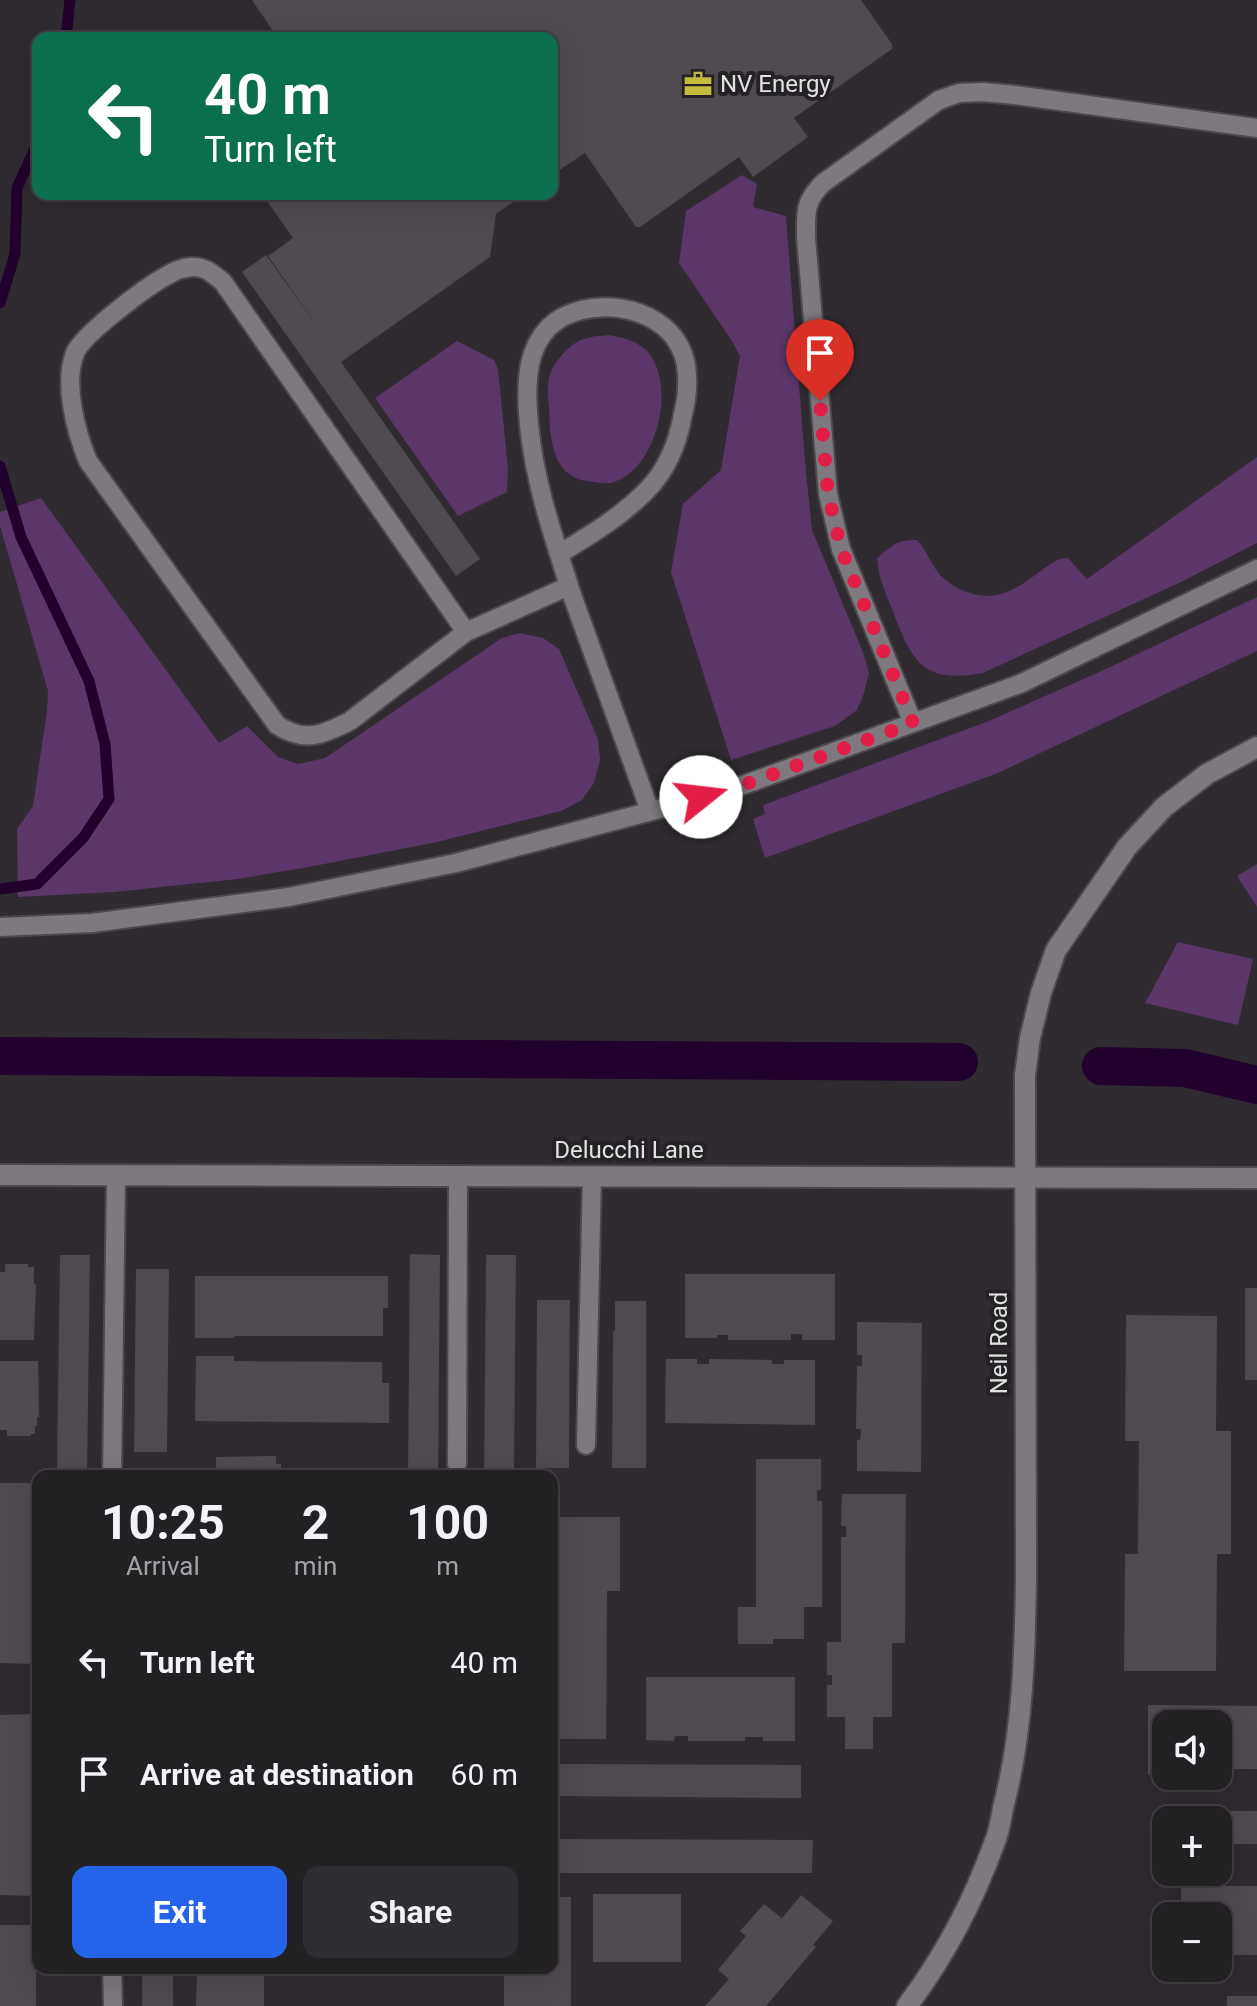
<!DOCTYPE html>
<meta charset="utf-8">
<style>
:root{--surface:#232024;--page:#2f2d31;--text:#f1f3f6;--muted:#a3a3a6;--line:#403e41;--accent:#2563eb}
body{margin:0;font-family:Roboto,sans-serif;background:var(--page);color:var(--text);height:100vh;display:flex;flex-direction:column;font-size:30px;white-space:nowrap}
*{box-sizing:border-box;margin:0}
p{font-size:26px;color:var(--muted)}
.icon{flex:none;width:44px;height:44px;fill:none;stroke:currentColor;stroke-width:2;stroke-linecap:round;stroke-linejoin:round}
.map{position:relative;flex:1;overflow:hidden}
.sheet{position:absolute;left:32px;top:1470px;width:526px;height:504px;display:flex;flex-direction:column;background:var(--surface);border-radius:16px;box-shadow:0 8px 32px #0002,0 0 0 2px var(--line)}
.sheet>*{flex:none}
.hud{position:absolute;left:32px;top:32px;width:526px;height:168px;border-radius:16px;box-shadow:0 8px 32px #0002,0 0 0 2px var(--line);background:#0b6e4f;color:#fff;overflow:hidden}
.controls{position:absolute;left:1152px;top:1710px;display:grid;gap:16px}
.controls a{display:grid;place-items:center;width:80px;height:80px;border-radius:16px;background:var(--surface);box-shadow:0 8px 32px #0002,0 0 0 2px var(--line);font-size:40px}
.pin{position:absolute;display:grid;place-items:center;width:68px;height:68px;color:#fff;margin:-82px -34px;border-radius:50% 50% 50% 0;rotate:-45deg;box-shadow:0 0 8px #0007}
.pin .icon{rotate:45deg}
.me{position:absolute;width:88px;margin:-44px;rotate:74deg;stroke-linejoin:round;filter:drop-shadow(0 0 6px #0008)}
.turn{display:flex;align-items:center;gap:28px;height:168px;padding:0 40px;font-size:36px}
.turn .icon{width:104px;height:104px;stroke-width:2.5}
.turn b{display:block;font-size:56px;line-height:68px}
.eta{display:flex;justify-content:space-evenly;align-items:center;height:136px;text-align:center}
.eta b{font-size:48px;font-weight:700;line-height:56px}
.cta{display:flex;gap:16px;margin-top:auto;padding:16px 40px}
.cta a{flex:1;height:92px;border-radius:16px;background:var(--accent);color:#fff;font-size:32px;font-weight:700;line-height:92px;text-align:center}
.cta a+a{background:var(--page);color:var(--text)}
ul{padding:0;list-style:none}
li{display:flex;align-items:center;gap:24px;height:112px;padding:0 40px}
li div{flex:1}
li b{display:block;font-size:30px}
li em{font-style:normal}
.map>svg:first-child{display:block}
</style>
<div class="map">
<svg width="1257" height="2006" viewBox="0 0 1257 2006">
<rect width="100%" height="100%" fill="#2f2b30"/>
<!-- green -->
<path fill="#5b3669" d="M742 175 757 184 753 207 786 216 805 462 812 530 863 652 869 673 864 693 857 710 835 726 731 760 671 572 683 504 721 470 740 356 732 341 679 263 686 211Z
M610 335C624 338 638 341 648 352 677 386 657 471 611 483 605 484 594 482 587 481 551 476 550 436 549 407 548 398 547 386 549 377 553 365 561 354 570 347 581 337 595 336 610 335Z
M457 341 494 360 498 369 508 468 507 492 458 516 375 398Z
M1257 457V543L1181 582 983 673C923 684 913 663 893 612 886 594 878 577 877 558 891 546 898 539 917 540 927 550 931 565 941 576 948 583 958 589 967 592 1000 604 1020 586 1046 567 1054 562 1058 558 1068 558L1087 579Z
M41 498 219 743 247 726 278 757 298 764 325 758 502 638 520 633 543 638 559 649 598 739 600 760 594 783 582 800 561 811 437 842 314 866 238 879 114 892 18 897 17 829 33 806 47 711 48 691 0 526V512Z
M1257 597V651L998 773 765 858 753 819 765 814 763 805 989 721 1108 668Z
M1257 864V907L1237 876Z
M1178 942 1253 959 1238 1025 1145 1003Z"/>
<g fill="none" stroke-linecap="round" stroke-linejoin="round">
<!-- stream -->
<path stroke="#21022c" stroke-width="11" d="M66 38 70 0
M0 303 15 254 17 188 38 142
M0 466 21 537 89 681 105 744 109 799 83 838 37 884 0 889"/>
<!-- canal -->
<path stroke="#21022c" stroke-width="38" d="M0 1056 959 1062
M1101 1066 1185 1068 1257 1085"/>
</g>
<!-- building -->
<path fill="#4e4a4f" d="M252 0H861L892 44V49L794 118 808 137 753 177 739 157 640 227H636L585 153 552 175V38H273V31Z
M262 194H525L496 214 490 257 341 362 480 559 456 576 242 272 266 255 323 334 268 256 293 238Z
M410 1254 440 1255 438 1476H408Z
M60 1255H90L87 1476H57Z
M486 1255H516L514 1476H484Z
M5 1264H28V1267H34V1284H36L34 1340H0V1272H5Z
M136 1269H169L167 1452H134Z
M685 1274H835V1340H802V1334H791V1340H728V1335H717V1338H685Z
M195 1276H388V1308H383V1336H234V1338H195Z
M1245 1288H1257V1380H1245Z
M537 1300H570L569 1468H536Z
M615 1301H646V1468H612L613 1331H615Z
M1126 1315 1217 1316 1216 1431H1231V1554H1217L1216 1671H1124L1125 1554H1138L1139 1441H1125Z
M857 1322 922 1323 921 1472 857 1471V1440H860L861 1429H856L857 1366H862V1355H857Z
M196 1356H234V1361L382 1362V1383H389V1423L195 1421Z
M666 1359H697V1364H709V1359L772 1360V1364H784V1360H815V1425L665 1423Z
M0 1361H38L39 1417H37V1426H35V1434H31V1436H7V1430H0Z
M276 1456V1464H281V1476H216V1457Z
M756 1459H821V1490H817V1501H822V1607H804V1639H773V1644H738V1607H756Z
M0 1483H38L37 1664 0 1663Z
M842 1494H906L905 1643H892V1717H873V1749H845V1717H827V1685H832V1675H827V1642H841V1537H846V1526H841Z
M555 1517H620V1591H607L606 1739H552V1591H560V1548H555Z
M646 1677H795V1741H763V1737H745V1741H688V1736H675L674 1741 646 1740Z
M1148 1705 1257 1706V1769H1218V1724H1166V1776L1148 1775Z
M37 1714 36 1896 0 1895V1715Z
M552 1764 801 1765V1798L552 1796Z
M1181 1811H1257V1844H1218V1820H1181Z
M552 1839 813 1840 812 1873H552Z
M1181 1886H1257V1955H1218V1916H1181Z
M593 1894H681V1962H593Z
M801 1895 833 1921 813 1945 816 1947 766 2006H705L729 1979 718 1970 746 1936 740 1931 764 1904 782 1918Z
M552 1897H571V2006H504V1968H552Z
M0 1925H36V2006H0Z
M142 1968H173V2006H142Z
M197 1968H264V2006H196Z
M1227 1996H1257V2006H1227Z"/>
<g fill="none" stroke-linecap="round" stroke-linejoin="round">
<defs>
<path id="service" d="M559 554C590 535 622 516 647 490 667 470 678 442 683 414 688 395 690 368 681 349 660 303 584 294 549 327 539 337 533 350 530 364 526 384 527 405 529 425 535 485 554 538 572 595L650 811
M466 632 223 282C213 274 205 266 191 267 183 268 174 271 168 275 147 286 83 334 75 353 63 384 76 432 88 461L277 725C304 743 323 735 350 721L466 632 569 586
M913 723 841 549 828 494 806 238C806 212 804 202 823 183L939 100 959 93 983 92 1015 95 1257 128
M0 927 92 923 289 897 456 863 727 791 1022 683 1257 569
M586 1445 592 1176
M457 1464 458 1176
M112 1476 116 1175
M112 1968 113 2006"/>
<path id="minor" d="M0 1175 1257 1178"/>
<path id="tertiary" d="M907 2006C944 1957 973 1902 994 1844 999 1833 1001 1820 1003 1808 1023 1732 1025 1654 1026 1576L1025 1075 1030 1038 1041 993 1056 950 1127 847 1164 807 1207 774 1257 747"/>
</defs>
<!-- service casing -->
<use href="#service" stroke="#4c494d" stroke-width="22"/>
<!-- minor casing -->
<use href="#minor" stroke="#4c494d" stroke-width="24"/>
<!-- tertiary casing -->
<use href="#tertiary" stroke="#4c494d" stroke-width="24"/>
<!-- service -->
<use href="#service" stroke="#7e797f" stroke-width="18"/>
<!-- minor -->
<use href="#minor" stroke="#7e797f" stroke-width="20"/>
<!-- tertiary -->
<use href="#tertiary" stroke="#7e797f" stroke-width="20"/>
</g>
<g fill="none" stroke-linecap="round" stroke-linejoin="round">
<!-- route -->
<path stroke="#e11d48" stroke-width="14" stroke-dasharray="0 25.2" d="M701 797 727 791 913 723 841 549 828 494 820 401"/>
</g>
<!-- icons -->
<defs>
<symbol id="office-bare" viewBox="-9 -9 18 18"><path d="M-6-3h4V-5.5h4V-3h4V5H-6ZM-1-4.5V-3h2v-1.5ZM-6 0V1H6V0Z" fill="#c4bc3e" stroke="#252226" stroke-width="2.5" paint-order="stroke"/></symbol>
</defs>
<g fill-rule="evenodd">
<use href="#office-bare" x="678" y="64" width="40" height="40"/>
</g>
<g text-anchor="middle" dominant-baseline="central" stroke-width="8" stroke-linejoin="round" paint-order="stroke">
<!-- poi labels -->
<g font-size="24" fill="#e3e1e4" stroke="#252226" text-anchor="start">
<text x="720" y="84">NV Energy</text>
</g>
<!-- street labels -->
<g font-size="24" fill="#e3e1e4" stroke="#252226">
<text x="629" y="1150">Delucchi Lane</text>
<text transform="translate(999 1343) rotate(-90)">Neil Road</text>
</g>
</g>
</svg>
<div class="controls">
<a><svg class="icon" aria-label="sound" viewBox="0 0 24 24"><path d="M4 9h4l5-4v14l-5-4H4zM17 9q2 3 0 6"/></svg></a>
<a>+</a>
<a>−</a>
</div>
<div class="pin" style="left:820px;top:401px;background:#d93025"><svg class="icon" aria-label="arrive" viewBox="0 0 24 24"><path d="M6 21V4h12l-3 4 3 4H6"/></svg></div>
<svg class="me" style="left:701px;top:797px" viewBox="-20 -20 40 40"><circle r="19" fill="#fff"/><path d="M0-13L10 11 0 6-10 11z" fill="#e11d48"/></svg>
<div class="hud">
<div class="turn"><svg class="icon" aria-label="left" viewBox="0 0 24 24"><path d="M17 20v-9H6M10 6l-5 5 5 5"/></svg><div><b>40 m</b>Turn left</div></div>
</div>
<section class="sheet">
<div class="eta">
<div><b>10:25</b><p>Arrival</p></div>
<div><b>2</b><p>min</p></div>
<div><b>100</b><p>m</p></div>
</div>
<ul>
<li><svg class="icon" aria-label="left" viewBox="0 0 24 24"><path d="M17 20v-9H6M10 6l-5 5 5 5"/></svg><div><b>Turn left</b></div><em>40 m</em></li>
<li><svg class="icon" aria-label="arrive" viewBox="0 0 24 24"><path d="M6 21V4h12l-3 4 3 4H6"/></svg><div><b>Arrive at destination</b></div><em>60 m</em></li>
</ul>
<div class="cta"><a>Exit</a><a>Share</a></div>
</section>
</div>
